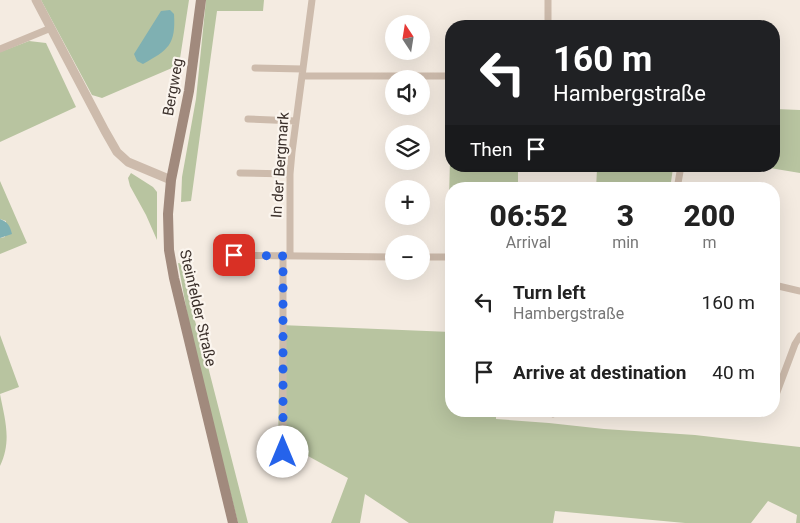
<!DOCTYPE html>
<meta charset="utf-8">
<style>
:root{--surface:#fff;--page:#f2f2f2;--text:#222;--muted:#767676}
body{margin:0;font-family:Roboto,sans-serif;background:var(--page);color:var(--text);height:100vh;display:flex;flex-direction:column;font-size:19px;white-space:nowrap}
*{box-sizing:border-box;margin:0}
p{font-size:16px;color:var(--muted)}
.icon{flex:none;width:28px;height:28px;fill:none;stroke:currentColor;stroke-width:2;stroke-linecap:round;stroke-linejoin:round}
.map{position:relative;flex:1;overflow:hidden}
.side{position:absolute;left:445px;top:182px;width:335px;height:235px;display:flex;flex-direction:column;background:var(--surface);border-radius:20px;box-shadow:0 5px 20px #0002}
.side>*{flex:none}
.top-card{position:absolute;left:445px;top:20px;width:335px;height:152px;border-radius:20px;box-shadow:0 5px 20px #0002;background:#202124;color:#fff;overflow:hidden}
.needle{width:32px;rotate:348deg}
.fabs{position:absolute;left:385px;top:15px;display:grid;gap:10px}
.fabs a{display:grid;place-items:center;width:45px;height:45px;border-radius:50%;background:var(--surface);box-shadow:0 5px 20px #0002;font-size:25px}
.pin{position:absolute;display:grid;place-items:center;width:42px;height:42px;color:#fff;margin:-21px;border-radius:10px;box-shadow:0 2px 8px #0006}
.me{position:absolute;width:55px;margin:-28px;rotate:0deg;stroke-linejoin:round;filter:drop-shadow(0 0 4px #0008)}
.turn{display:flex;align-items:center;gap:18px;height:105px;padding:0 25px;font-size:22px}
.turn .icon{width:65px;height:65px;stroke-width:2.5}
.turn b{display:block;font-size:35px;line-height:42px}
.then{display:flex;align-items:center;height:48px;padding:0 25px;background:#0003;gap:10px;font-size:19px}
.eta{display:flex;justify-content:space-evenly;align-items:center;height:85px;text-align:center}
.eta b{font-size:30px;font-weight:800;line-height:35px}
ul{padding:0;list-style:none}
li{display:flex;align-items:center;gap:15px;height:70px;padding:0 25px}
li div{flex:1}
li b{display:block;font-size:19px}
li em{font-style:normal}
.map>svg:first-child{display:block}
</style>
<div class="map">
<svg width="800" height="523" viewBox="0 0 800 523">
<rect width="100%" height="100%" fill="#f4ebe1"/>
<!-- green -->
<path fill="#b8c4a0" d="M41 0H189L179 65 102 98 92 95Z
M206 0H264L263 11H217L191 201 181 202 182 177 196 99Z
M29 41 46 43 76 107 0 142V52Z
M775 109 800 110V173L764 167 765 166H774V116Z
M450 159H451V166H594V168H518V189H451V199H449Z
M673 168 670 189H596L597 169Z
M131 173 153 187 157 192V240L146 215 130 186 128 178Z
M0 181 27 243 0 254V238L5 237 6 221 0 219Z
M178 263 183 264 195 321 204 351 248 523H238L192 340Z
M280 325 451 332V411H496V419L549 423 604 429 695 435 800 447V523H796L797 515 768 501 751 523H685L555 511 553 523H409L365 494 360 523H331L348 478 308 456 294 455 285 456 278 450Z
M0 335 19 387 0 394Z
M0 394C5 420 12 441 0 466Z"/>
<!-- water -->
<path fill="#7fb0b2" d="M170 10 174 14C176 45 168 50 143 64L137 61 134 54 161 11Z
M0 219C8 222 10 226 12 234L0 238Z"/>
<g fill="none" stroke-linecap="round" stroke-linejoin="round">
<!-- minor -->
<path stroke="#cdbbac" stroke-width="7" d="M548 0V26
M0 49 51 28
M255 68 303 69
M302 76H451
M248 119 296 121
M240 173 290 174
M677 189 681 166
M217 255 394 257
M290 255V174L292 152 312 0
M421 257H451
M774 285 800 291
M774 400 795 344 800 336
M552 411 553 414
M267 459 278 456 283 452V256"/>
<!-- tertiary -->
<path stroke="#cdbbac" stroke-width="9" d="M36 0 105 131 117 152 128 162 171 180"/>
<!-- secondary -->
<path stroke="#a18a7d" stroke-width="10" d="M201 0 189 91 171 180 168 214 169 250 174 278 233 523"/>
</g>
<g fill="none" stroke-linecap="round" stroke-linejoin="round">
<!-- route -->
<path stroke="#2563eb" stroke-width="9" stroke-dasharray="0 16.2" d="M234 255 283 256V452"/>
</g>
<g text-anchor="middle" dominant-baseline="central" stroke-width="4.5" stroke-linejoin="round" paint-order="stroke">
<!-- street labels -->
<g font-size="15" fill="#3b302b" stroke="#fbf5ee">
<text transform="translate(173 87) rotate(-80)">Bergweg</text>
<text transform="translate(280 165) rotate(-86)">In der Bergmark</text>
<text transform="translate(198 308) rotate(77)">Steinfelder Straße</text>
</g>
</g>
</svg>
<div class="fabs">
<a><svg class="needle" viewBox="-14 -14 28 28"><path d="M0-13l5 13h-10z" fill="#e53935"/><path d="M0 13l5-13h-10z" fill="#767676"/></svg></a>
<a><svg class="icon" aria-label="sound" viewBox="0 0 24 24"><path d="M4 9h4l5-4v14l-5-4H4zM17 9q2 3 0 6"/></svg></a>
<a><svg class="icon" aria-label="layers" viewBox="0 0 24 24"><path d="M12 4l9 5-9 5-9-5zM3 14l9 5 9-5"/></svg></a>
<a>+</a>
<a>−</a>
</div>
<div class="pin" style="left:234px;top:255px;background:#d93025"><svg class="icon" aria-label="arrive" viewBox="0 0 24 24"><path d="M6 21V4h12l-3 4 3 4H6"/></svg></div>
<svg class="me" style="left:283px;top:452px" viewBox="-20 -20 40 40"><circle r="19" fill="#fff"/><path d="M0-13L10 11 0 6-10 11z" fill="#2563eb"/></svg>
<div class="top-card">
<div class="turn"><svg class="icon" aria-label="left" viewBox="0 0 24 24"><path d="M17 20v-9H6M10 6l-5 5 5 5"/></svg><div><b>160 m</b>Hambergstraße</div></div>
<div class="then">Then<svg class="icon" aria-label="arrive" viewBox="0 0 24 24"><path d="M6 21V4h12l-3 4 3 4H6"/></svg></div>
</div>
<section class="side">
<div class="eta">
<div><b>06:52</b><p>Arrival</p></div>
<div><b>3</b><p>min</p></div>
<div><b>200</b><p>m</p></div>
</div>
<ul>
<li><svg class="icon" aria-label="left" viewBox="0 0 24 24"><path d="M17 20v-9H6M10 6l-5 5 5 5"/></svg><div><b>Turn left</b><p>Hambergstraße</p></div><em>160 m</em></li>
<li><svg class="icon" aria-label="arrive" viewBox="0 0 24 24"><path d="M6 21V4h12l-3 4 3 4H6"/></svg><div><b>Arrive at destination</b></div><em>40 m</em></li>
</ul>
</section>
</div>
